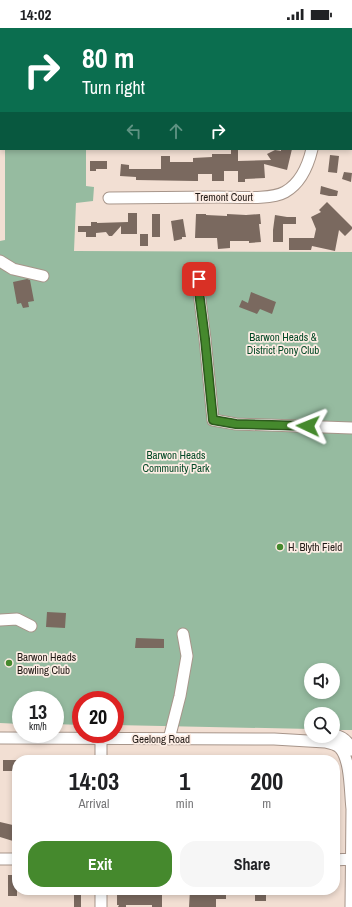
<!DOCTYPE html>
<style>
:root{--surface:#fff;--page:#f6f6f6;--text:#202124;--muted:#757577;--accent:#45892d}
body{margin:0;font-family:"Archivo Narrow",sans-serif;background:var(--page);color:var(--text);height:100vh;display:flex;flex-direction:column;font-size:15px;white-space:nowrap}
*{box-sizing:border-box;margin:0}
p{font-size:13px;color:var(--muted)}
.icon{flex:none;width:22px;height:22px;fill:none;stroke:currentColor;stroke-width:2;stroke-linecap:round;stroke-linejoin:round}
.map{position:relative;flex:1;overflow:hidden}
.sheet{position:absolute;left:12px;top:727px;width:328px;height:140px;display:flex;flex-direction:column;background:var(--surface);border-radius:16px;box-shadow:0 2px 6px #0003}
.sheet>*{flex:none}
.guide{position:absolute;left:0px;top:0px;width:352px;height:122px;box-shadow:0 2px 6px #0003;background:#0b6e4f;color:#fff;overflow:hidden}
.buttons{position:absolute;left:304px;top:635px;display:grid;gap:8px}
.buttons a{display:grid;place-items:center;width:36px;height:36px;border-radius:50%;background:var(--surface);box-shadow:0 2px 6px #0003;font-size:20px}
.speed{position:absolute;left:12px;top:663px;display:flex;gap:8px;font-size:20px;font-weight:700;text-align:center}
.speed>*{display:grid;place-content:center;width:52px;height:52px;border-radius:50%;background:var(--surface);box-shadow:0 2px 6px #0003;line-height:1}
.speed small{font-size:10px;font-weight:400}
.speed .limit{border:6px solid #d22;background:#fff;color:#111}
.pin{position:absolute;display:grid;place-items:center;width:34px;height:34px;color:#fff;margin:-17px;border-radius:8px;box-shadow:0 2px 6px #0006}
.me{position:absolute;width:44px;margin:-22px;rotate:272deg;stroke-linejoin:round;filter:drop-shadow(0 0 3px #0008)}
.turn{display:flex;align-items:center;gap:14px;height:84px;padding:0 16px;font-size:18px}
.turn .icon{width:52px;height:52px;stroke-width:2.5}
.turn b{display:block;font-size:28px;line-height:34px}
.lanes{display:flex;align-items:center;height:38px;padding:0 16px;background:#0003;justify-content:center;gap:20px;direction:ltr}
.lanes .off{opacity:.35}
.eta{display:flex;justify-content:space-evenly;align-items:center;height:68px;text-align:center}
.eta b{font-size:24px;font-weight:800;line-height:28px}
.cta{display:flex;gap:8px;margin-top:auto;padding:8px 16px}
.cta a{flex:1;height:46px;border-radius:16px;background:var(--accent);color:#fff;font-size:16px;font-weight:800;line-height:46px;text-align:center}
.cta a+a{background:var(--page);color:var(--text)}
.status{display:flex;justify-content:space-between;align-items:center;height:28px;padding:0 20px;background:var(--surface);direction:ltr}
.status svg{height:11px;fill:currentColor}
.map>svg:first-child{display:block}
</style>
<div class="status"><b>14:02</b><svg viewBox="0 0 49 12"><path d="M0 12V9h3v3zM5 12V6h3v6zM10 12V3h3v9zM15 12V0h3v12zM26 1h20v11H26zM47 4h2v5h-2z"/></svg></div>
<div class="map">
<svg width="352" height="879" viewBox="0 0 352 879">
<rect width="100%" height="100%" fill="#f2dfd3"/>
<!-- green -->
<path fill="#96bba0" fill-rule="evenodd" d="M5 121H86V158L94 159 93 173 76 175 74 223 352 224V702H333V686H311V701L115 697V672H81V697L55 696V672H21V696L0 695V213L5 212ZM311 642H333V664H311Z"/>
<!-- building -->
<path fill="#7a695f" d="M231 121H238V133L271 132 267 126 275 122 281 123V121H292L287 142 264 136 265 150 245 151V154H238V143H224V153H212V146H198V153H195L136 152V149L120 148 121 136 129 137V141H161V128H170V134H193V130L212 129V126H231Z
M330 127 339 128 337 145 328 144Z
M90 133H107V141H96V143H90Z
M344 144 352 145 351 154 342 151Z
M321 158 338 163 337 168H329L320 166Z
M327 174 352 199V201L345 208 339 202 335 223 312 218 311 222H289V210H314L316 201 311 189 321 184 319 182Z
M128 185H137V206H121V198L112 208H109L106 204 96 205V209H86V204H78V198H91V194H97V195L128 194Z
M152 186H160V209H152Z
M196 186H206V187L227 188V186L246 187 260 186 261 196H259L261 214 249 215V213H230V220L218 221 217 210H195Z
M275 187 287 189H296V196H283V214H273V202Z
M183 191 186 209H182V211L174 213 171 193Z
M140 206H148V218H140Z
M27 251 30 252 34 273 28 274 29 279 23 280 21 275 17 276 13 254Z
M251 264 276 274 272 286 260 281 257 286 239 279 242 272 248 275Z
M47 584 66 585 65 600 46 599Z
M136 610 164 611V620H135Z
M3 732H17V743H3Z
M0 794 17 798 13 813 0 809Z
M8 847H17V868H8Z
M74 862H81V879H74Z
M131 862H144V865L162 866V879H152V877H126V879H118L119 877H117V866H131Z
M190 862H197V864H218V862H226V871H216V879H189Z
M255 862H266V873H255Z"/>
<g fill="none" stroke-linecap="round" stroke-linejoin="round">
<defs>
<path id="minor" d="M242 0 243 1
M125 1 126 0
M351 45H352
M109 170C146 170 182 169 219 169 237 169 271 172 285 164 301 155 308 138 312 121
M0 233 13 241 43 248
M199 251V264L205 311 213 392 236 396 352 400
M0 592 17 591 31 598
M333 707C342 708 348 713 352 722
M0 710 274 711 325 714C330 715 336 716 340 720 351 732 350 765 352 781
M101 710V732
M169 711 180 668 187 628 183 606
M0 831H17
M335 832 351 831
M101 879V862
M351 879 352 780"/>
</defs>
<!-- minor casing -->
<use href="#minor" stroke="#a7958a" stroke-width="13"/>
<!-- minor -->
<use href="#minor" stroke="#fff" stroke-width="11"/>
</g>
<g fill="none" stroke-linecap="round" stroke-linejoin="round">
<defs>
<path id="route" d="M199 251V264L205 311 213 392 236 396 308 398"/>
</defs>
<!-- route casing -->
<use href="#route" stroke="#2d591d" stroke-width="10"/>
<!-- route -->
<use href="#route" stroke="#45892d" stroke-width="7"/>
</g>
<!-- markers -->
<g fill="#45892d" stroke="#fdede4" stroke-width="1.5">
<circle cx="280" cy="519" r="4"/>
<circle cx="9" cy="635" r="4"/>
</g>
<g text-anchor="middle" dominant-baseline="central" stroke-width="3.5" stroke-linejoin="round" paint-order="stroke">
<!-- street labels -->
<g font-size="11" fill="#201915" stroke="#fdede4">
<text x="224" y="169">Tremont Court</text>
<text x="161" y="711">Geelong Road</text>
</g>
<!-- park labels -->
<g font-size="11" fill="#034926" stroke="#fdede4">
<text x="283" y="309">Barwon Heads &amp;<tspan x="283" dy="13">District Pony Club</tspan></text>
<text x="176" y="427">Barwon Heads<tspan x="176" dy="13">Community Park</tspan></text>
</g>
<!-- poi labels -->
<g font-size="11" fill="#201915" stroke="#fdede4" text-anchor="start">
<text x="288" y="519">H. Blyth Field</text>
<text x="17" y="629">Barwon Heads<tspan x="17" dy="13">Bowling Club</tspan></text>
</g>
</g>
</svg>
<div class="buttons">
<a><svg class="icon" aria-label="sound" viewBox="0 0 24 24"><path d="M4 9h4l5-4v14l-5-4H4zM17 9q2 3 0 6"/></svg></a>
<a><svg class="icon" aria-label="search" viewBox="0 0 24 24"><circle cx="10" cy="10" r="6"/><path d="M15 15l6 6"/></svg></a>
</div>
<div class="speed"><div>13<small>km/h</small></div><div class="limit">20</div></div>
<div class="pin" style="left:199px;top:251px;background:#d93025"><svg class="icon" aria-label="arrive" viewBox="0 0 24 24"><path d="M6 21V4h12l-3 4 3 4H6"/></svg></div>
<svg class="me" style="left:308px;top:398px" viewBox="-20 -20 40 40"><path d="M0-17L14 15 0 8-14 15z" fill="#45892d" stroke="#fff" stroke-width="4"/></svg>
<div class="guide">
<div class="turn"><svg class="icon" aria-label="right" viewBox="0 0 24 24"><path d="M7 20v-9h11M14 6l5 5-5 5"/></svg><div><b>80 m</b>Turn right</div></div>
<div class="lanes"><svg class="icon off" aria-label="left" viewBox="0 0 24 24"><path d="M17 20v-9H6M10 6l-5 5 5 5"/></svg><svg class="icon off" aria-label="ahead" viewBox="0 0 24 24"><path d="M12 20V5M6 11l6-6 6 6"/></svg><svg class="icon" aria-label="right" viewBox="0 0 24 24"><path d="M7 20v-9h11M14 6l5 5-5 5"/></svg></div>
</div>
<section class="sheet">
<div class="eta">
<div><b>14:03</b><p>Arrival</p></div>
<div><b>1</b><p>min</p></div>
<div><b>200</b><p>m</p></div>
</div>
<div class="cta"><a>Exit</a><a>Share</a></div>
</section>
</div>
